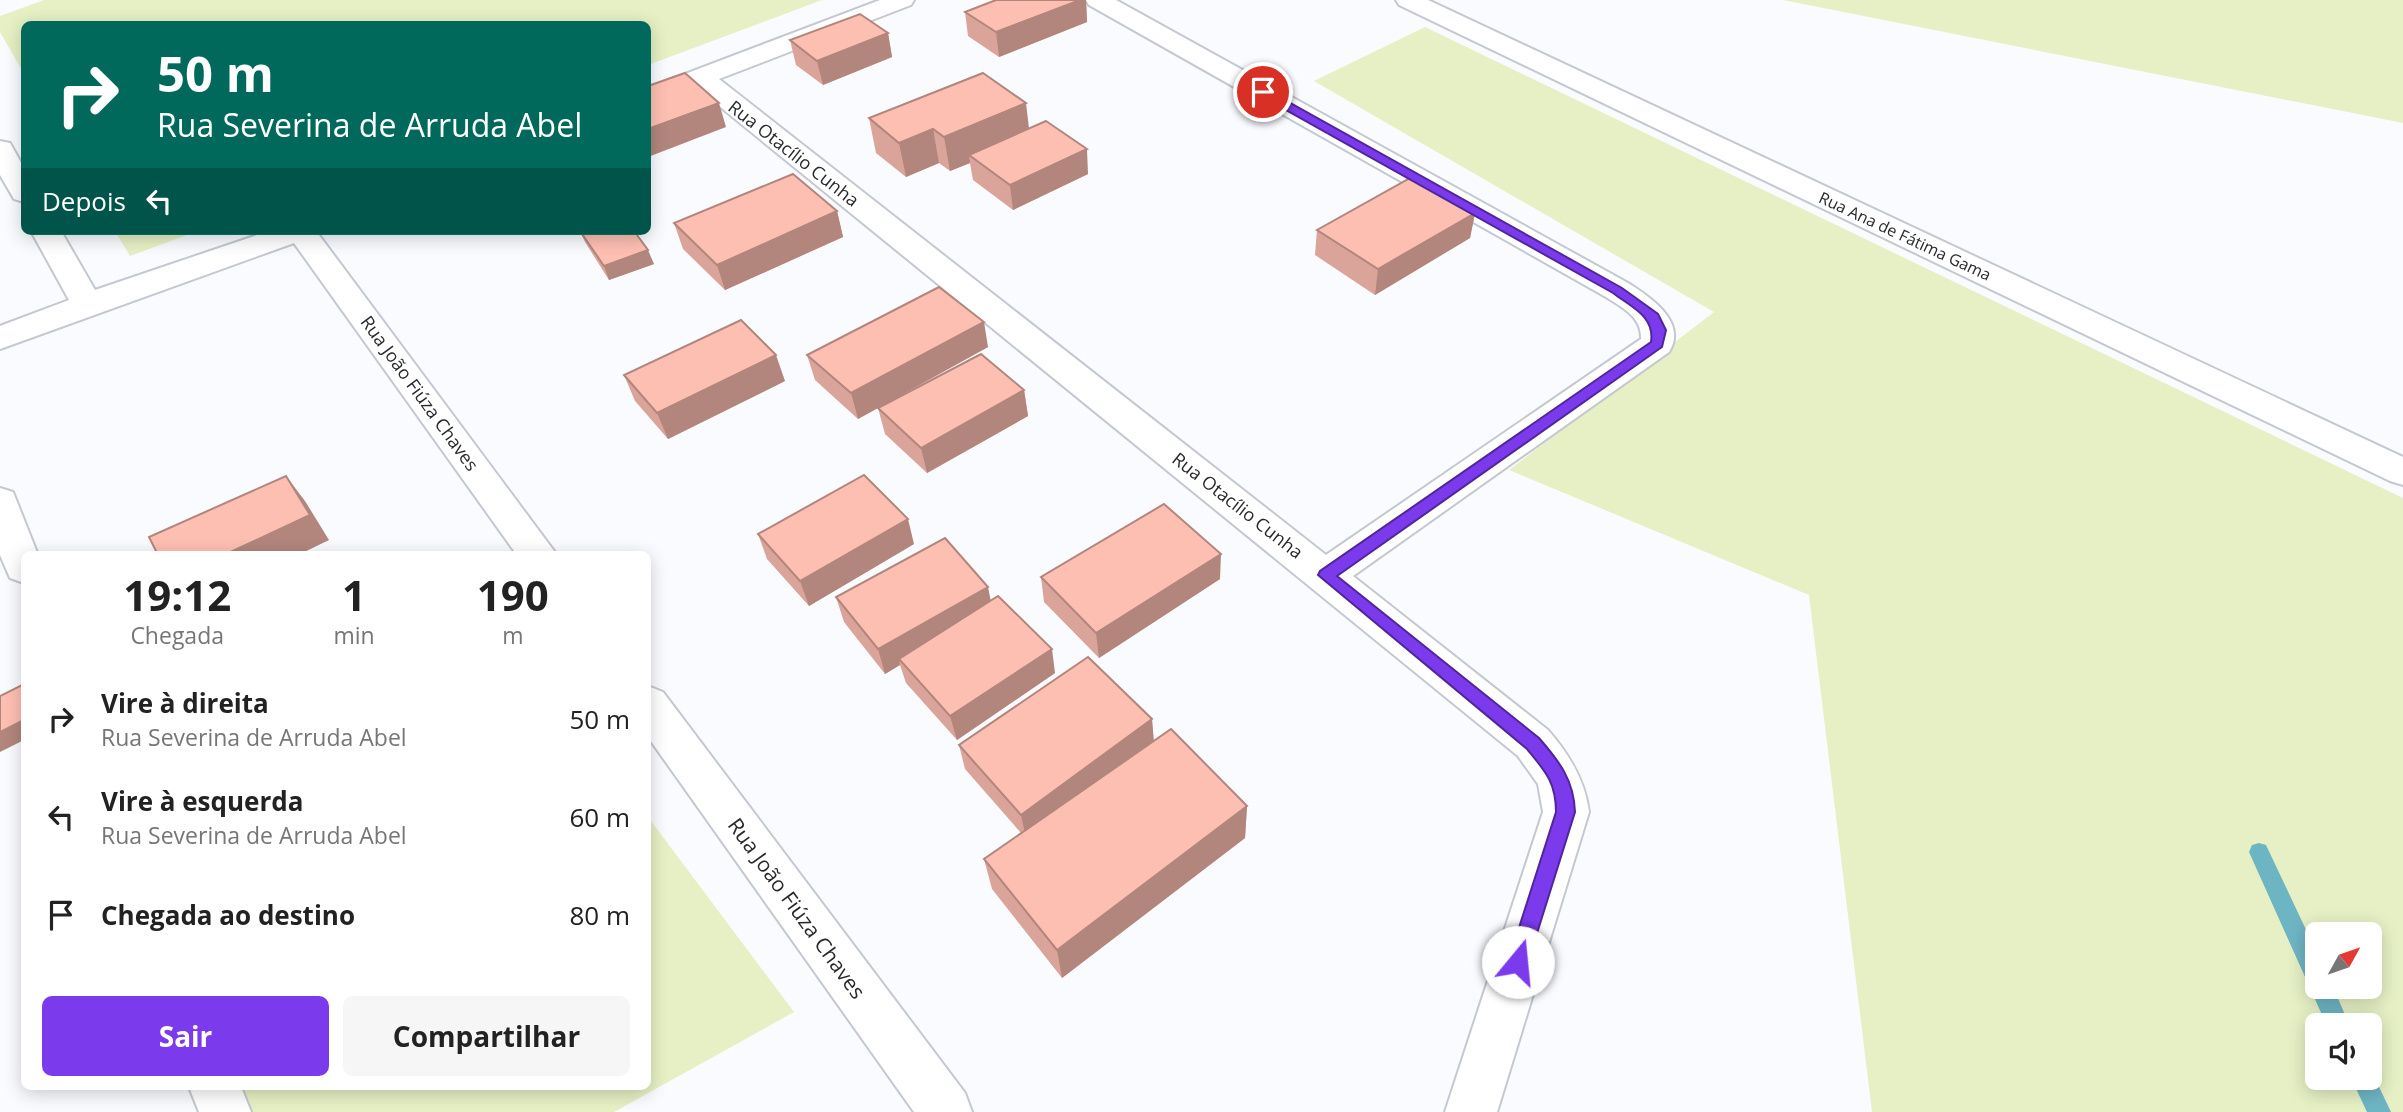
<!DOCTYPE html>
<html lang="pt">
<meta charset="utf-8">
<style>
:root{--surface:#fff;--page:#f6f6f6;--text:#222;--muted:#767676;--accent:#7c3aed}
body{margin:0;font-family:"Open Sans",sans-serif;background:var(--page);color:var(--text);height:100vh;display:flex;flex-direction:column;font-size:26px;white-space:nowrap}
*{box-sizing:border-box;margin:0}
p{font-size:23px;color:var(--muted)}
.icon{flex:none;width:38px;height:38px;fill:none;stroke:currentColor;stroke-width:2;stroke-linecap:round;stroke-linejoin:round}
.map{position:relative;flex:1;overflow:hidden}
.sheet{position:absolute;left:21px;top:551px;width:630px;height:539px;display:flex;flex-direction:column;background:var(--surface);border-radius:10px;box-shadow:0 4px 18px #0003}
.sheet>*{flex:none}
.guide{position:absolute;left:21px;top:21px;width:630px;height:214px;border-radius:10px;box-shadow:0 4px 18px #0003;background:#00695c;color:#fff;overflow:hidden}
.needle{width:46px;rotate:50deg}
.controls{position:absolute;left:2305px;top:922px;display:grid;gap:14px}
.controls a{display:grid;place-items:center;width:77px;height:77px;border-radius:10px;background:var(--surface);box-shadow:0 4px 18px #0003;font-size:35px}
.pin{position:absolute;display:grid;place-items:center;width:60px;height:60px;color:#fff;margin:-30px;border:4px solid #fff;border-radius:50%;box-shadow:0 2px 7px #0007}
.me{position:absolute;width:77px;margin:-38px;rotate:17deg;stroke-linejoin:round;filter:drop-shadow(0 0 5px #0008)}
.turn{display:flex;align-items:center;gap:24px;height:147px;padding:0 21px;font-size:32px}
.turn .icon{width:91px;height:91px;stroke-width:2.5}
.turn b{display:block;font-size:49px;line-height:60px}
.then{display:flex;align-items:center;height:66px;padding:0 21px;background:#0003;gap:14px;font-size:26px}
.eta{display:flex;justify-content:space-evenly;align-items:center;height:119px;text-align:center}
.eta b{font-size:42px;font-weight:700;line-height:49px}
.action{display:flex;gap:14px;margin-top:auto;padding:14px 21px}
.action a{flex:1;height:80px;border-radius:10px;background:var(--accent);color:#fff;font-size:28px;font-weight:700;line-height:80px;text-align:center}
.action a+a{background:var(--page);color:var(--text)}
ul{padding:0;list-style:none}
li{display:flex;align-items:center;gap:21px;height:98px;padding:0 21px}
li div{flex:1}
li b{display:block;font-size:26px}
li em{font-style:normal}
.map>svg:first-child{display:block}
</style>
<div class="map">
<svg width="2403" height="1112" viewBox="0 0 2403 1112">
<rect width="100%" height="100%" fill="#f9fbff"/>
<!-- green -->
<path fill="#e6f0c4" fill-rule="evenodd" d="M44 0H822L648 65V24H24V74L0 32V16Z
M1784 0H2403V123L1783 0Z
M1425 27 2403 498V1112H1872L1809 595 1509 470 1714 312 1314 81ZM2317 934H2370V987H2317ZM2317 1026H2370V1078H2317Z
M115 231H198L130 256Z
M648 817 794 1012 614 1112H203L219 1087H648Z"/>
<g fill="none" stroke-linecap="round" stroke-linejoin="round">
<!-- stream -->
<path fill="#6eb5c4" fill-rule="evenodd" d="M2259 843 2266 845 2317 953V987H2333L2350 1026H2327L2249 852 2252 845Z
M2370 1069 2371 1070 2391 1112H2367L2351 1078H2370Z"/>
<defs>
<path id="minor" d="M880 0H914L911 5 719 79 1326 555 1641 339C1642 317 1623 308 1606 297L1089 5 1086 0H1116L1628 283C1650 297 1688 322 1669 352L1353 576 1548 730C1569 754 1585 780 1589 812L1497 1112H1445L1543 812 1538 784 1518 756 697 88 648 105V88Z
M1396 0H1428L2403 457V485L2390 481 1399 5Z
M0 141 10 143 24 168V202L14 199 0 175Z
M31 231H61L95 290 269 231H316L557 555H517L294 243 0 349V326L69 300Z
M0 488 13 492 38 555H24V583L10 578 0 555Z
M648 686 663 692 965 1093 972 1112H914L648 737Z
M189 1087H241L251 1112H199Z"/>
</defs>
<!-- minor casing -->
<use href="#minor" stroke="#c4c8d0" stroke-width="4"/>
<!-- minor -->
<use href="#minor" fill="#fff" fill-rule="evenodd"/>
</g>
<!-- wall -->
<path fill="#daa49a" d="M996 0H1086L1087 22 999 57 968 36 965 12Z
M888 33 892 57 823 85 796 65 790 40Z
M869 118 1029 129 1088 174 1013 210 973 180 970 163 950 171 939 163 906 177 876 153Z
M837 211 843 237 725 290 683 249 674 223Z
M1475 213 1470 238 1375 295 1315 255 1317 230Z
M580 231 654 264 609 280 585 242Z
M988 347 858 419 815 380 807 355Z
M624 375 785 381 668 439 635 401Z
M1024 390 1028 416 927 473 885 434 878 408Z
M758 534 914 544 809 606 767 559Z
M1041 577 1220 579 1099 658 1044 602Z
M836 597 991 601 1055 673 957 740 906 683 900 665 885 674 844 622Z
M1152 719 1153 741 1247 806 1245 838 1062 978 992 889 984 859 1021 833 965 769 959 745Z"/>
<!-- shaded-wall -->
<path fill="#b2867d" d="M1080 0H1086L1087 22 999 57 996 32Z
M888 33 892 57 823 85 817 61Z
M719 103 726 127 648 157V129Z
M1026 103 1030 137 969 155 970 163 950 171 944 137Z
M933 129 939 163 906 177 899 143Z
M1087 149 1088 174 1013 210 1010 185Z
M837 211 843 237 725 290 717 265Z
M1475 213 1470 238 1375 295 1378 269Z
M648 250 654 264 609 280 604 266Z
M984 322 988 347 858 419 851 393Z
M776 355 785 381 668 439 657 413Z
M1024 390 1028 416 927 473 921 448Z
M286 476 305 501 329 540 298 555H224Z
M908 519 914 544 809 606 800 581Z
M1221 554 1220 579 1099 658 1096 633Z
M988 587 993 612 899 659 900 665 885 674 878 649Z
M1052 649 1055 673 957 740 950 716Z
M1152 719 1154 742 1026 838 1021 815Z
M24 720V740L0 752V732Z
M1247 806 1245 838 1062 978 1057 950Z"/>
<!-- building -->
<path fill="#febfb3" stroke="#b2867d" stroke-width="2" d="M996 0H1080L996 32 965 12Z
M860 14 888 33 817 61 790 40Z
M685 73 719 103 648 129V86Z
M983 73 1026 103 944 137 933 129 899 143 869 118Z
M1046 121 1087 149 1010 185 969 155Z
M793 174 837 211 717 265 674 223Z
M1412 177 1475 213 1378 269 1317 230Z
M580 231H634L648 250 604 266Z
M939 287 984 322 851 393 807 355Z
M741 320 776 355 657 413 624 375Z
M981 354 1024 390 921 448 878 408Z
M864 475 908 519 800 581 758 534Z
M286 476 310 515 224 555H158L149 537Z
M1164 504 1221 554 1096 633 1041 577Z
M945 538 988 587 878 649 836 597Z
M998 596 1052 649 950 716 899 659Z
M1088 657 1152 719 1021 815 959 745Z
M24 684V720L0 732V696Z
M1171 729 1247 806 1057 950 984 859Z"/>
<!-- route -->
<path fill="#7c3aed" stroke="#51269a" stroke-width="2" d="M1259 90H1267L1622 288 1658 314 1666 330 1662 347 1337 576 1539 738C1559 761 1574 780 1575 812L1528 962 1525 969 1518 972 1511 969 1508 962 1556 812C1556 782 1545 771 1527 749L1318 575 1320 571 1651 342C1655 316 1631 307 1613 293L1259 95Z"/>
<g text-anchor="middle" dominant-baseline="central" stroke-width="5" stroke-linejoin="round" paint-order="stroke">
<!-- far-street labels -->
<g font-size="16" fill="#27292c" stroke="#fff">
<text transform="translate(1905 236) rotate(25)">Rua Ana de Fátima Gama</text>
</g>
<!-- street labels -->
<g font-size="18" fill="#27292c" stroke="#fff">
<text transform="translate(794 153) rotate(38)">Rua Otacílio Cunha</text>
<text transform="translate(420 393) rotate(54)">Rua João Fiúza Chaves</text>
<text transform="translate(1238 505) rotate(38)">Rua Otacílio Cunha</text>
</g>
<!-- near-street labels -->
<g font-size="21" fill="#27292c" stroke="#fff">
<text transform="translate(797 908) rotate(54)">Rua João Fiúza Chaves</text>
</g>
</g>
</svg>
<div class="controls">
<a><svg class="needle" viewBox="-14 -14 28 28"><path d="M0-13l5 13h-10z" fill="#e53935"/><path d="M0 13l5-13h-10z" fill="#767676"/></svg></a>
<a><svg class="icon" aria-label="sound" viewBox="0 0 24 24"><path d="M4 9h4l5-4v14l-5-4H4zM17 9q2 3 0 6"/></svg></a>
</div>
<div class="pin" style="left:1263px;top:92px;background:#d93025"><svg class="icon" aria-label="arrive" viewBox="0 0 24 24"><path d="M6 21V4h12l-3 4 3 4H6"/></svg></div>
<svg class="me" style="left:1518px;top:962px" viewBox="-20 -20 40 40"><circle r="19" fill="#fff"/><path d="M0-13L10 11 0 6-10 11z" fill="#7c3aed"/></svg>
<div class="guide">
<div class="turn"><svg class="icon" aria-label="right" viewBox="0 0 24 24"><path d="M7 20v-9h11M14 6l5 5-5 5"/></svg><div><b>50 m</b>Rua Severina de Arruda Abel</div></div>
<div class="then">Depois<svg class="icon" aria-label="left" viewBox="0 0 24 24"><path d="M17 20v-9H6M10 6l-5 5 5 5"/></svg></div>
</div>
<section class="sheet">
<div class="eta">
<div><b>19:12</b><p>Chegada</p></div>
<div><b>1</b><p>min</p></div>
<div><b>190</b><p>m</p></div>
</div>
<ul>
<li><svg class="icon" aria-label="right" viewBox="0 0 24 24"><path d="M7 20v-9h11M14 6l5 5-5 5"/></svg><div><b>Vire à direita</b><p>Rua Severina de Arruda Abel</p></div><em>50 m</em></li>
<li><svg class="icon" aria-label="left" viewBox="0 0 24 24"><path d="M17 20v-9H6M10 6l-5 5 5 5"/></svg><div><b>Vire à esquerda</b><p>Rua Severina de Arruda Abel</p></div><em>60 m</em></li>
<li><svg class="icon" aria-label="arrive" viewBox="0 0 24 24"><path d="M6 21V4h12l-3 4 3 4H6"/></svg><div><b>Chegada ao destino</b></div><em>80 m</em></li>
</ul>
<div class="action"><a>Sair</a><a>Compartilhar</a></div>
</section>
</div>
